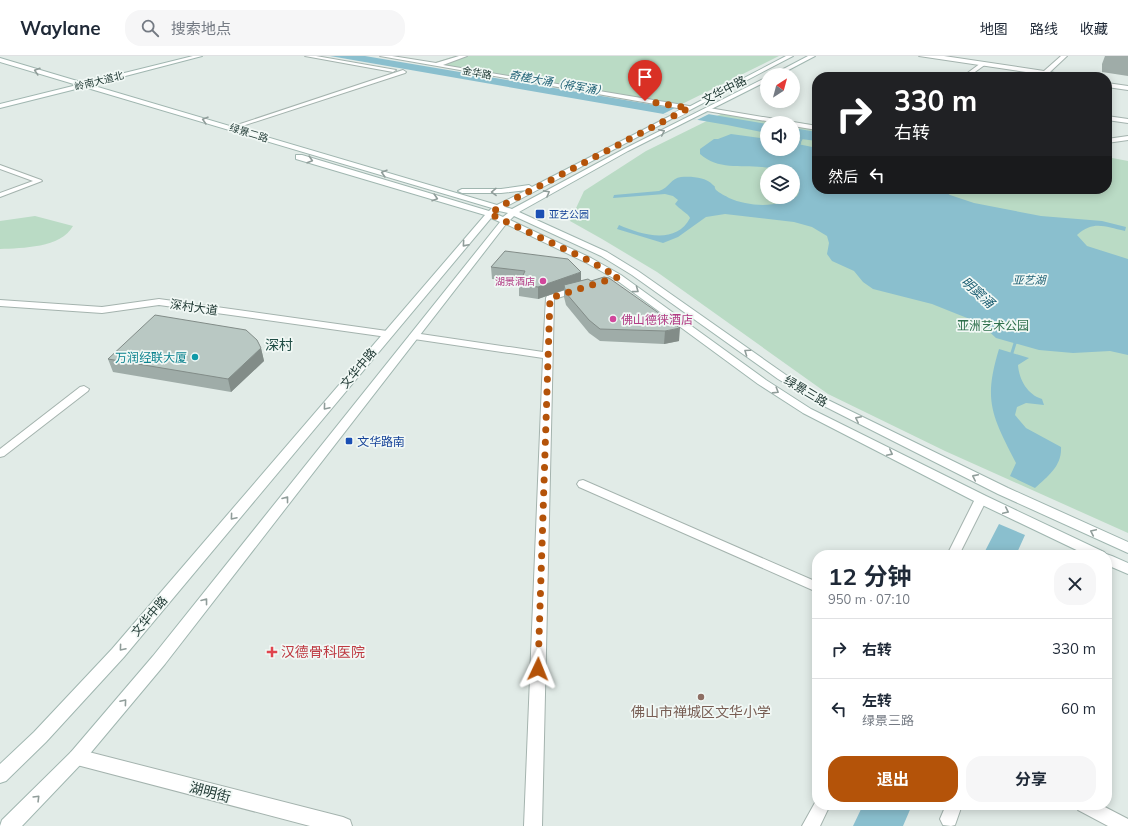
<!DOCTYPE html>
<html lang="zh">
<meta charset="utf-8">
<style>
:root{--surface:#fff;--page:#f6f6f7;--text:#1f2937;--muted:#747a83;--line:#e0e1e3;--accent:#b45309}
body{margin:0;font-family:Mulish,"Noto Sans SC",sans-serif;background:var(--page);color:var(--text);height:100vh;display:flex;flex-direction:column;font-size:15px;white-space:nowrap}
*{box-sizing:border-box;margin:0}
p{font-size:13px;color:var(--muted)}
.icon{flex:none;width:22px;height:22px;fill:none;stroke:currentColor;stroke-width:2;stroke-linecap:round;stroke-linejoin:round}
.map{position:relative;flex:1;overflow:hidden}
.panel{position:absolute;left:812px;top:494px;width:300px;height:260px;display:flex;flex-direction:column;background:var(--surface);border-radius:16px;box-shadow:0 2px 10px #0003}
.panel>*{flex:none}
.guide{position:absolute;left:812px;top:16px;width:300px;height:122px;border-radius:16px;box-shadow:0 2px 10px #0003;background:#202124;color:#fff;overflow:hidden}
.needle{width:26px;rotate:36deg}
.tools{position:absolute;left:760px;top:12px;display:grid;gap:8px}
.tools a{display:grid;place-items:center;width:40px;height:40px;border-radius:50%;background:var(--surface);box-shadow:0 2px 10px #0003;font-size:20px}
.pin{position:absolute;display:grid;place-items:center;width:34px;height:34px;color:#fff;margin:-41px -17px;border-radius:50% 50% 50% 0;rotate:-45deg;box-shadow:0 0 4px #0007}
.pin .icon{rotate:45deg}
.me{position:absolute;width:44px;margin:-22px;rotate:2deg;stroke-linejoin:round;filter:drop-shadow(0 0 3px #0008)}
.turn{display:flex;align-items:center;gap:14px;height:84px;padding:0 16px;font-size:18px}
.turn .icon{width:52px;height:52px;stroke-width:2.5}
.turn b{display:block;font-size:28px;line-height:34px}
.then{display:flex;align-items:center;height:38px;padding:0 16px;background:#0003;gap:8px;font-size:15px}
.round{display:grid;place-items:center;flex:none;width:42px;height:42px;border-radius:16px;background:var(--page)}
.overview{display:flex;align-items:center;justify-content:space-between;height:68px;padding:0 16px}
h1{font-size:24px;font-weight:700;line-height:30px}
.button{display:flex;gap:8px;margin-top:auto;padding:8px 16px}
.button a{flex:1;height:46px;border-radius:16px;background:var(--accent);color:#fff;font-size:16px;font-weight:700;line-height:46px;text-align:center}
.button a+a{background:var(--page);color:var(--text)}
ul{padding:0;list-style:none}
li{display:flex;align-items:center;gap:12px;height:60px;padding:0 16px;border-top:1px solid var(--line)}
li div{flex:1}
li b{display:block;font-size:15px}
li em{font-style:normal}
header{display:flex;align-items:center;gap:24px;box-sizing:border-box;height:56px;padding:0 20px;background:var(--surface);border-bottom:1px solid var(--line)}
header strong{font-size:19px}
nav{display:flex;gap:22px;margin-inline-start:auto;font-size:14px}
.search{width:280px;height:36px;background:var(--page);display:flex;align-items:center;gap:10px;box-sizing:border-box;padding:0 14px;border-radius:16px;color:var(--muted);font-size:15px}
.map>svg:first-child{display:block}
</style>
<header>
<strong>Waylane</strong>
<div class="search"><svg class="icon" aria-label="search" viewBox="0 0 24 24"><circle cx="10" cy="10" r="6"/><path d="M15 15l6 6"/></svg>搜索地点</div>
<nav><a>地图</a><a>路线</a><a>收藏</a></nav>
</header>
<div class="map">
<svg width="1128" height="770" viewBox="0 0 1128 770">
<rect width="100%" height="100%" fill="#e1ebe7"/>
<!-- green -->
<path fill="#badbc5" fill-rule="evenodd" d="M455 0H779L680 49 429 8Z
M727 55 817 69V133H1107V101L1128 105V477L945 395 828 338 657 216 602 183 570 165 584 135 646 95ZM767 67H793V93H767ZM767 115H793V141H767Z
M35 160 73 170C61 192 22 192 0 193V165Z"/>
<!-- water -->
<path fill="#8abfce" d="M330 0H365L767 68V77L727 69Z
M793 72 817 76V85L793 82Z
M731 78 767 83V93H793V87L817 92V133H941L950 139 974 147 1041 160 1102 165 1126 171 1125 175C1105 171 1094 164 1077 179L1087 190 1128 203V299L1110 295 1073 297 1039 294 996 282 980 267 957 258 932 248 873 233 863 226 854 215 832 205 827 198 829 187 827 180 812 171 794 166 725 158 706 161 678 181 663 187 617 173 619 169C642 179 676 189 690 162 689 158 679 153 675 148L678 144 673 140 665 138 613 142 614 139 659 135C669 132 671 122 681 121 691 120 706 121 713 129 717 132 713 130 716 134 719 137 726 140 729 142 749 151 779 152 797 140L799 136 793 124V115C782 115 773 112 762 111 740 109 718 114 700 98V93L714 83H718Z
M999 293 1029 302 1018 309C1019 324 1028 339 1042 343L1044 349 1026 347 1017 351 1015 359 1026 372 1061 391C1062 410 1048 420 1035 432L1010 420 1016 407C992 360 983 345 999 293Z
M999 468 1025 479 1016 499H983Z
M863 749H912L903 770H853Z"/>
<!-- pier -->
<path fill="#e1ebe7" d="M675 52 709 58 697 64 663 58Z"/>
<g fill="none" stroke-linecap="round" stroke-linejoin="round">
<!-- stream-far2 -->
<path stroke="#8abfce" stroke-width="2" d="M799 88 803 80"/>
<!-- stream-far1 -->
<path stroke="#8abfce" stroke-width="2.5" d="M800 87 799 89 801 91"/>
<!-- stream -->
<path stroke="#8abfce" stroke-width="3" d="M1011 300 1016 284"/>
<defs>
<path id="minor" d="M305 0H316L396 14 393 16Z
M981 7 986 8 968 21H962Z
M709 52 817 70V74L793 70V67H778L707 55V53Z
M1107 60 1128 63V67L1107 64Z
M1128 80V84L1107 87V83Z
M0 109 41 124 42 125 0 141V137L33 125 0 113Z
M578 230 582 233 581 235 554 243 542 770H524L543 302 414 283 409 280 414 277 543 296 546 242 547 240Z
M84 330 89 333 88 335 4 400 0 401V393L80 331Z
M583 424 817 526V536L579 431 577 428 579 425Z
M981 439 985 440 987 443 959 499H947L975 443 977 440Z
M817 743V749H830L820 770H802Z
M946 749H962L955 769 951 770 943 769 940 763Z
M1076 749H1101L1128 763V770H1108L1078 754Z"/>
<path id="tertiary" d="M380 0H392L436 7 459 0H467L443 9 689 50 692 52 689 54Z
M919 0H944L1044 15 1061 0H1067L1050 16 1073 21H1059Z
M403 14 406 16 405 17 233 73 228 72Z
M1107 27 1128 30V34L1107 31Z
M159 243 387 275 392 278 387 281 159 249 102 257 0 250V244L102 251Z
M77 693 343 761 350 764 352 770H310L77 709 71 706 68 701 71 696Z"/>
<path id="secondary" d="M193 0H202L91 29 497 149 527 134 501 137H462L458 135 462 133H501L529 129 532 131 672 59 677 60 505 151 512 153 624 93 767 21V25L628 95 519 156 607 196 638 215 786 319 828 344 1008 432 1128 486V497L998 438 820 348 778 323 632 219 601 200 514 160 510 164 591 202 621 219 766 324 811 353 986 440 1104 496 1106 498 1112 500 1128 507V518L1107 509V499H1087L976 446 803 357 758 328 615 223 585 206 506 168 165 608 83 706 22 770H0L2 764 71 696 153 600 500 166 491 162 124 601 46 686 6 725 0 727V708L34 676 112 593 485 159 296 103V99H302L489 155 492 152 84 31 0 52V48L77 29 0 6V2L84 27ZM499 155 508 157 503 161 496 158Z
M786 0H793L688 55 683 54Z
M808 0H815L779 19H772Z"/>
</defs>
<!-- minor casing -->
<use href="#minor" stroke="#a4b3ae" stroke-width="2"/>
<!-- tertiary casing -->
<use href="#tertiary" stroke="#a4b3ae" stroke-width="2"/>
<!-- secondary casing -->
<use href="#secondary" stroke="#a0b6b0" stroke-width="2"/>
<!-- minor -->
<use href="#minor" fill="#fff" fill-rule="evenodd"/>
<!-- tertiary -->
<use href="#tertiary" fill="#fff" fill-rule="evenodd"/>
<!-- secondary -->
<use href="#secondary" fill="#fff" fill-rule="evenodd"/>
<defs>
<path id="secondary-bridge" d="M674 60 686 54"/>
</defs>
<!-- secondary-bridge casing -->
<use href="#secondary-bridge" stroke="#a0b6b0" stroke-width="7" stroke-linecap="butt"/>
<!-- secondary-bridge -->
<use href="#secondary-bridge" stroke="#fff" stroke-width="6"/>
</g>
<!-- wall -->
<path fill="#9faca8" d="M1105 0H1128V20L1102 16V8Z
M505 195 581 224 591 225 604 221 679 285 664 288 600 285 589 277 566 249 564 241V234L538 243 519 240V226L492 223 491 211Z
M261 292 264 305 231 336 113 316 108 303Z"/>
<!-- shaded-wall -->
<path fill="#828c88" d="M581 216V228L564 229V234L538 243V231Z
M680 272 679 285 664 288 665 275Z
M261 292 264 305 231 336 228 323Z"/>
<!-- building -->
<path fill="#b9c8c3" stroke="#828c88" d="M505 195 568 203 581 216 538 231 519 228 525 215 491 211Z
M604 221 609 222 680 272 665 275 600 273 589 264 566 237 564 229 588 223 591 225Z
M155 259 246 274 257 284 261 292 228 323 108 303Z"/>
<!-- one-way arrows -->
<defs><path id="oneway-chevron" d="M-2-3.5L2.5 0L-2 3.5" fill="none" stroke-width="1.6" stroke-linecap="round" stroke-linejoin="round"/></defs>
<g stroke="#909d9a">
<use href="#oneway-chevron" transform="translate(37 15) rotate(-163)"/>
<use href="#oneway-chevron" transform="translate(205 64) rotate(-164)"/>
<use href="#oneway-chevron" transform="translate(662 76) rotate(-26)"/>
<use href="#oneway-chevron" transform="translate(310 104) rotate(17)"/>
<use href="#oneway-chevron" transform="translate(384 117) rotate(-164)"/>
<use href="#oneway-chevron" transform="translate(494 136) rotate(179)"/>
<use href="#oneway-chevron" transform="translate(547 137) rotate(-29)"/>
<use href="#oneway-chevron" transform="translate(435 142) rotate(17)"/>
<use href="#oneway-chevron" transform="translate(465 188) rotate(131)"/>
<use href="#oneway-chevron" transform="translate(636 234) rotate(36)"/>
<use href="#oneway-chevron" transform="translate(747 296) rotate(-145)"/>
<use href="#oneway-chevron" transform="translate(776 335) rotate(32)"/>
<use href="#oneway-chevron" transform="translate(326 351) rotate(130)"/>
<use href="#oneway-chevron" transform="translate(858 363) rotate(-154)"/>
<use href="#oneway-chevron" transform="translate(890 397) rotate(27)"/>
<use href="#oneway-chevron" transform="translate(975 421) rotate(-154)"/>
<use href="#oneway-chevron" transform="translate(286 443) rotate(-52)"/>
<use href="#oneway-chevron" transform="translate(1006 455) rotate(25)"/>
<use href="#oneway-chevron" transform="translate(233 461) rotate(130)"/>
<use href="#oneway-chevron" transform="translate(1093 476) rotate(-155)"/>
<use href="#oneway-chevron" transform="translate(205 545) rotate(-52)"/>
<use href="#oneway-chevron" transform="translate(122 592) rotate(130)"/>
<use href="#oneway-chevron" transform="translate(124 646) rotate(-50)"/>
<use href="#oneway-chevron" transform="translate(37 742) rotate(-45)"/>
</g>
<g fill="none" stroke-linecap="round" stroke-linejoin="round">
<!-- route -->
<path stroke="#b45309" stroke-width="7" stroke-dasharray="0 12.6" d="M538 613 550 242 618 221 588 204 490 158 499 151 689 52 645 45"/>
</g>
<!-- markers -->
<g fill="#1a4fb4" stroke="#f1f8f5" stroke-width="1.5">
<rect x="535" y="153" width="10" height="10" rx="2"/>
<rect x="345" y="381" width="8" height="8" rx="2"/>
</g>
<g fill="#d1479c" stroke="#f1f8f5" stroke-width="1.5">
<circle cx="543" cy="225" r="4"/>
<circle cx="613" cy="263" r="4"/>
</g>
<circle fill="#0f9aa8" stroke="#f1f8f5" stroke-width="1.5" cx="195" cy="301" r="4"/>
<path fill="#e0444e" stroke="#f1f8f5" stroke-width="1.5" d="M270 590h4v4h4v4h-4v4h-4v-4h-4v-4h4z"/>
<circle fill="#8d6e63" stroke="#f1f8f5" stroke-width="1.5" cx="701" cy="641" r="4"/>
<g text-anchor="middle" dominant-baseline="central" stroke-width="3.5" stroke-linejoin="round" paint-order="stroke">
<!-- far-street labels -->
<g font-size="10" fill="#223b36" stroke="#f1f8f5">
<text transform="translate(477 17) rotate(10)">金华路</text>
<text transform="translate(99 25) rotate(-14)">岭南大道北</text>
<text transform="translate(249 77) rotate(17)">绿景二路</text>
</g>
<!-- far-transit labels -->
<g font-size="10" fill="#164399" stroke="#f1f8f5" text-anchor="start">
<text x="549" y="158">亚艺公园</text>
</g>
<!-- far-hotel labels -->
<g font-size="10" fill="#b23c85" stroke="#f1f8f5" text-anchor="end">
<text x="535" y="225">湖景酒店</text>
</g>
<!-- far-water labels -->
<g font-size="11" font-style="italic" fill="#1e6074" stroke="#f1f8f5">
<text transform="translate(558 27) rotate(10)">奇槎大涌（将军涌）</text>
<text x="1029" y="224">亚艺湖</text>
</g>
<!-- street labels -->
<g font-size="12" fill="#223b36" stroke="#f1f8f5">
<text transform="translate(724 34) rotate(-27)">文华中路</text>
<text transform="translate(194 251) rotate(8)">深村大道</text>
<text transform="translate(358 312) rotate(-50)">文华中路</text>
<text transform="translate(806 335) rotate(31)">绿景三路</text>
<text transform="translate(149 560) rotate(-50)">文华中路</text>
</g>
<!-- hotel labels -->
<g font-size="12" fill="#b23c85" stroke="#f1f8f5" text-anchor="start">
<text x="621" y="263">佛山德徕酒店</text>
</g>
<!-- park labels -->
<g font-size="12" fill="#2e704c" stroke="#f1f8f5">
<text x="993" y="269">亚洲艺术公园</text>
</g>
<!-- culture labels -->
<g font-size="12" fill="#0d838f" stroke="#f1f8f5" text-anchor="end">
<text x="187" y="301">万润经联大厦</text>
</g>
<!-- transit labels -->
<g font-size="12" fill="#164399" stroke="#f1f8f5" text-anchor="start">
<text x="357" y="385">文华路南</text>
</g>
<!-- water labels -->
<g font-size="13" font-style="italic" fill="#1e6074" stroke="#f1f8f5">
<text transform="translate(978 236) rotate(42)">明窦涌</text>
</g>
<!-- quarter labels -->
<g font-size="14" fill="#1f4c44" stroke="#f1f8f5">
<text x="279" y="289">深村</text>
</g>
<!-- near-health labels -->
<g font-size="14" fill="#be3a42" stroke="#f1f8f5" text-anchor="start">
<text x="281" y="596">汉德骨科医院</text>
</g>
<!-- near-education labels -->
<g font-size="14" fill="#785e54" stroke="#f1f8f5">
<text x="701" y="656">佛山市禅城区文华小学</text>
</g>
<!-- near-street labels -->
<g font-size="14" fill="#223b36" stroke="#f1f8f5">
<text transform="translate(210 736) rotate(15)">湖明街</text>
</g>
</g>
</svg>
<div class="tools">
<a><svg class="needle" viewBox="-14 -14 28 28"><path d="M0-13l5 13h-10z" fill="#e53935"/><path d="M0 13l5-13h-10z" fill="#747a83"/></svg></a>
<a><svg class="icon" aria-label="sound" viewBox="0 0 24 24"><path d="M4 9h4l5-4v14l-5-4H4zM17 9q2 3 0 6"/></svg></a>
<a><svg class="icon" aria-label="layers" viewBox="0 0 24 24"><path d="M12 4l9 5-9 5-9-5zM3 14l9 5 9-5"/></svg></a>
</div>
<div class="pin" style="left:645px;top:45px;background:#d93025"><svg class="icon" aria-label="arrive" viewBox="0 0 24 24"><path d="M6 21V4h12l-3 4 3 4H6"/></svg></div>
<svg class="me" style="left:538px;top:613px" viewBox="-20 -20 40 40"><path d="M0-17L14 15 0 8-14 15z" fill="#b45309" stroke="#fff" stroke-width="4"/></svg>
<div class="guide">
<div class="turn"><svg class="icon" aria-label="right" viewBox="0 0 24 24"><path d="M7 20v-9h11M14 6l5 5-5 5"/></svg><div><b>330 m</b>右转</div></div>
<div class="then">然后<svg class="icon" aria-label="left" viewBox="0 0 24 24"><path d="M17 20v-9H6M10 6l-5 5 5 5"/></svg></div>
</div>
<section class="panel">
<div class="overview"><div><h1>12 分钟</h1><p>950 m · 07:10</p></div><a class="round"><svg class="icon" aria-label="close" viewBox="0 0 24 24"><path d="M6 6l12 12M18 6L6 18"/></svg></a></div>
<ul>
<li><svg class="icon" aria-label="right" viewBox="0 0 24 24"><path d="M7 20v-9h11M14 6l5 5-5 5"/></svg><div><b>右转</b></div><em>330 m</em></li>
<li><svg class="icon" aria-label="left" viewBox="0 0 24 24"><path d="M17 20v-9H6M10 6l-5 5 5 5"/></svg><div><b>左转</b><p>绿景三路</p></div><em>60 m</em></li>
</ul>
<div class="button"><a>退出</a><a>分享</a></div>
</section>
</div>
